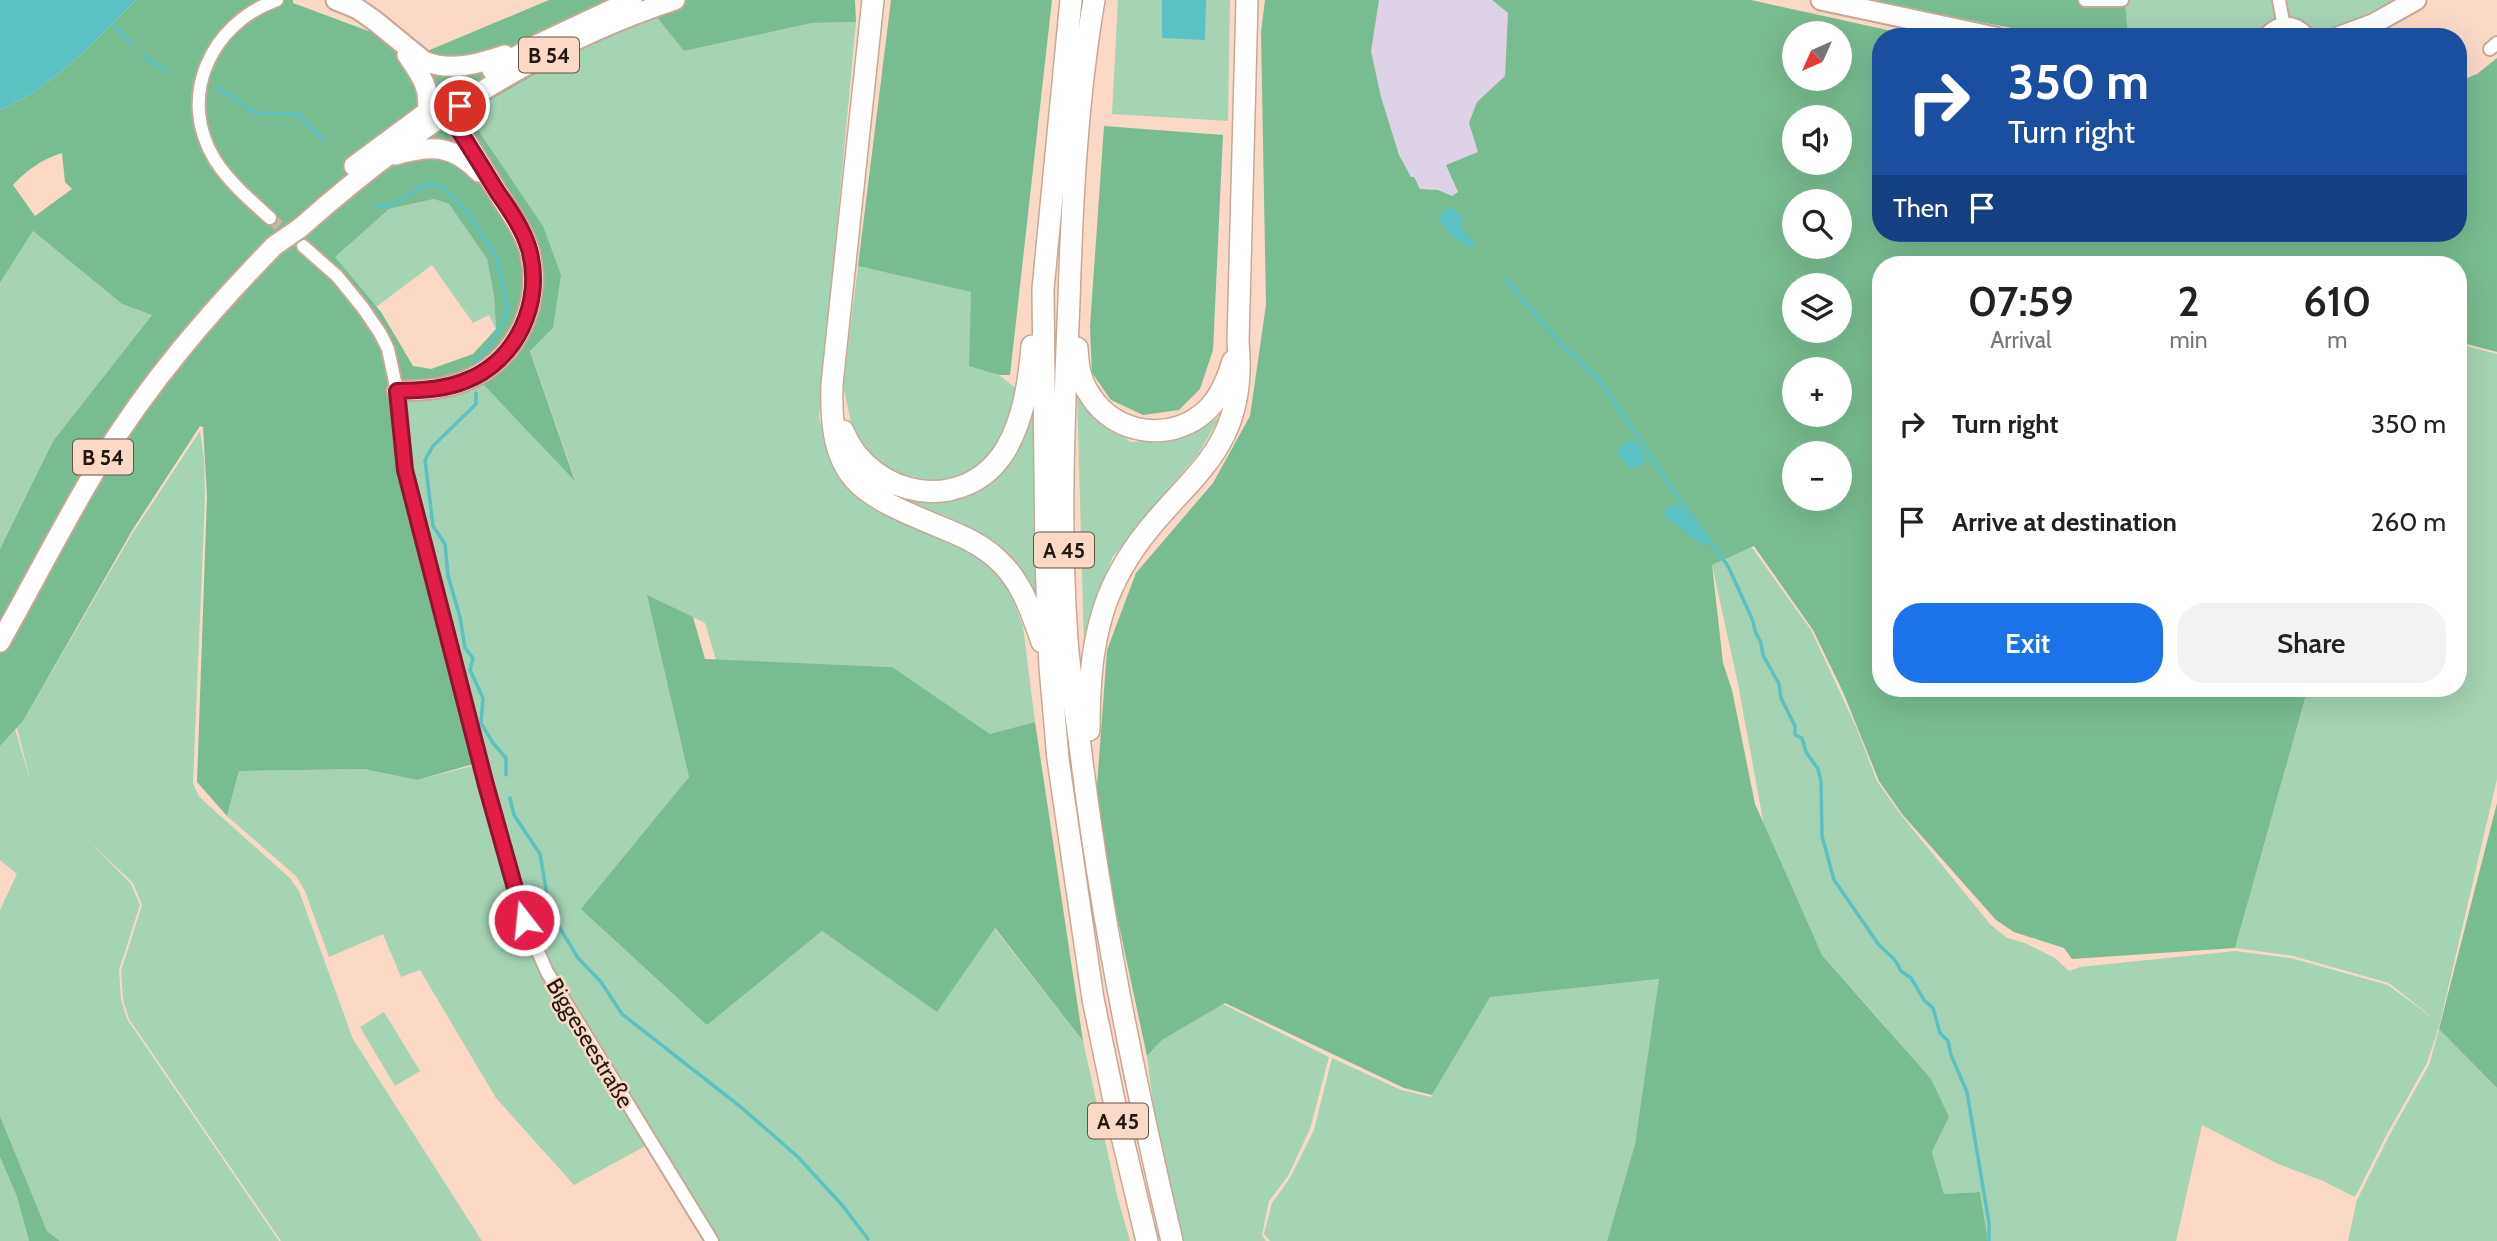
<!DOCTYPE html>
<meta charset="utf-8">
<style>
:root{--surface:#fff;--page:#f2f2f2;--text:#222;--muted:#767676;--accent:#1a73e8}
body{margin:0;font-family:Cabin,sans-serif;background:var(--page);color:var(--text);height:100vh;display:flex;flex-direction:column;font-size:26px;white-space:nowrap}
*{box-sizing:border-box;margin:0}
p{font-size:23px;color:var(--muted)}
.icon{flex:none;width:38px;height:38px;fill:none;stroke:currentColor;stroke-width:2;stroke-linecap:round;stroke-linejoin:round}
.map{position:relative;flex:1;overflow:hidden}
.drawer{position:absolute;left:1872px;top:256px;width:595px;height:441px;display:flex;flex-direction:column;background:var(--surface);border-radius:28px;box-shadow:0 7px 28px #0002}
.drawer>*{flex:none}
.guide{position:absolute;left:1872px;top:28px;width:595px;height:214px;border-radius:28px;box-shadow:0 7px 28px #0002;background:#1a4fa0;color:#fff;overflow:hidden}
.needle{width:46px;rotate:225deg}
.buttons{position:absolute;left:1782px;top:21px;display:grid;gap:14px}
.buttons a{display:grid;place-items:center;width:70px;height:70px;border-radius:50%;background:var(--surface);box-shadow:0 7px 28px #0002;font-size:35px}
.pin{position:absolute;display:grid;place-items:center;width:60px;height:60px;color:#fff;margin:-30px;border:4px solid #fff;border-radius:50%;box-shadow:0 2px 7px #0007}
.me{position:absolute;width:77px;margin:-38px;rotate:344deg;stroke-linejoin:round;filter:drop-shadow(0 0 5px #0008)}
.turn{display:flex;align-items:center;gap:24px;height:147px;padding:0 21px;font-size:32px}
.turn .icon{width:91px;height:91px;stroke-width:2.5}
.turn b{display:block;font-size:49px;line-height:60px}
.then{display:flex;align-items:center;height:66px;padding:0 21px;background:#0003;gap:14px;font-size:26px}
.eta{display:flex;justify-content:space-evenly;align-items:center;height:119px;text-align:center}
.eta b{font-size:42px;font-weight:600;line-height:49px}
.button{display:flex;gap:14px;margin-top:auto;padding:14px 21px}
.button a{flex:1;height:80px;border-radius:28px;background:var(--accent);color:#fff;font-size:28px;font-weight:600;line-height:80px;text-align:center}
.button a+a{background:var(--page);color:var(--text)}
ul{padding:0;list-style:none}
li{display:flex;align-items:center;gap:21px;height:98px;padding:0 21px}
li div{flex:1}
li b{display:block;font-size:26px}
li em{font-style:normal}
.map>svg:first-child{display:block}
</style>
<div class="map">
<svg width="2497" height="1241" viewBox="0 0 2497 1241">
<rect width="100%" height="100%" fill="#fbd9c6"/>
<!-- industrial -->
<path fill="#ddd2e6" d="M1379 0H1492L1508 13 1505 76 1477 102 1479 152 1453 184 1458 192 1452 196 1438 190 1420 189 1414 177 1411 178 1399 155 1381 97 1371 51Z"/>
<!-- green -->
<path fill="#a4d4b4" d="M1118 0H1230L1228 121 1112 114Z
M2125 0H2401L2353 24 2315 34C2296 7 2279 18 2260 37H2128Z
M655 15 684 51 812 23 856 22 819 417 828 451 977 552 1007 585 1023 626 1035 722 990 734 891 667 716 660 705 623 648 596 689 777 582 909 707 1024 822 931 937 1011 994 928 1083 1041 1118 1199 1130 1241H720L596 1037 551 969 528 918 407 453V396L479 380 575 479 530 350 553 328 543 226 466 115 584 46Z
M434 199 449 204 487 259 494 295 496 329 489 315 473 323 432 265 376 307 334 257 389 209Z
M33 231 122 304 152 315 53 441 0 549V283Z
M858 266 972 292 969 365 999 375 1033 402 1038 613 1018 567 895 497 868 477 851 422 843 386Z
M2459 344 2497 354V779L2440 1023 2427 1063 2387 1134 2355 1197 2323 1181 2278 1164 2202 1125 2176 1241H1988L1980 1192 1944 1194 1932 1152 1949 1117 1885 1026 1822 955 1764 826 1738 684 1712 565 1751 547 1753 549 1811 630 1857 729 1877 781 1901 815 1990 924 2007 938 2025 943 2055 958 2069 971 2080 967 2235 951 2291 958 2388 985 2438 1022 2389 983 2293 956 2235 948 2308 688H2459Z
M1077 390 1092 416 1131 442 1179 438 1220 417 1198 454 1112 558 1094 608 1084 649Z
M200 431 204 458 205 498 193 783 198 795 207 804 290 878 299 891 353 1039 482 1241H281L129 1019 123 1000 121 971 142 905 133 883 90 842 131 884 140 905 119 970 121 999 127 1019 279 1241H60L47 1231 0 1116V910L17 874 0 860V746L15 729 31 783 17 728 23 721 132 534Z
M476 765 502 868 520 922 649 1144 574 1185 496 1098 420 970 401 977 383 934 329 957 305 891 296 876 227 816 239 771 364 769 417 780Z
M1660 979 1635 1144 1607 1241H1270L1264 1234 1272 1203 1290 1178 1314 1130 1332 1058 1401 1090 1431 1097 1489 997Z
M1223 1004 1329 1057 1310 1129 1288 1176 1269 1201 1262 1235 1266 1241H1183L1156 1129 1147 1056 1162 1040Z
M384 1012 420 1071 395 1086 360 1027Z
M2439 1029 2497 1088V1241H2348L2357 1200 2389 1136 2429 1065Z
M0 1157 17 1197 29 1241H0Z"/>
<!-- forest -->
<path fill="#78bc91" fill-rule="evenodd" d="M136 0H293V3L425 52 549 0H855L856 22 812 23 684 51 655 15 584 46 467 114 543 226 561 275 553 328 530 351 575 481 479 380 398 393 400 472 477 763 417 780 364 769 239 771 227 816 197 782 207 497 203 427 200 426 133 529 23 721 0 746V549L53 441 152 315 122 304 33 231 0 283V110C51 89 97 39 136 0ZM62 153 65 182 72 189 35 216 13 185C27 170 42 159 62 153ZM434 199 449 204 487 259 494 295 496 329 473 354 431 369 413 366 381 312 335 257 389 209Z
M891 0H1052L1010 375H999L969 366 971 292 858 266Z
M1265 0H1379L1371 51 1381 97 1399 155 1411 177H1414L1420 189 1438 190 1452 196 1458 192 1446 165 1478 152 1469 123 1477 102 1505 76 1508 13 1492 0H1751L1919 37H1881V233H2459V81L2477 74 2497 58V352L2459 342V264H1881V688H2308L2235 948 2072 959 2064 948 2014 932 1996 920 1902 814 1879 781 1843 692 1813 630 1754 546 1712 565 1723 663 1732 690 1755 804 1822 955 1931 1079 1949 1117 1932 1152 1944 1194 1980 1192 1988 1241H1607L1635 1144 1659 979 1490 997 1432 1095 1404 1088 1225 1003 1162 1040 1147 1056 1095 813 1107 650 1136 573 1213 483 1250 416 1266 305 1261 32ZM1794 33H1839V79H1794ZM1794 117H1839V163H1794ZM1794 201H1839V247H1794ZM1794 285H1839V331H1794ZM1794 369H1839V415H1794ZM1794 453H1839V499H1794Z
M1875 0H2125L2128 37H2072L2033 32 1875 2Z
M1104 126 1223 135 1213 350 1200 389 1179 410 1143 415 1111 400 1092 373 1090 327Z
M647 595 693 617 705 659 892 667 990 734 1035 722 1083 1041 995 928 937 1012 822 931 707 1025 581 909 689 777Z
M2497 803V1088L2439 1029Z
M0 1116 47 1231 60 1241H29L17 1197 0 1157Z"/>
<!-- water -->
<path fill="#5cc1c3" d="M0 0H136C97 39 51 89 0 110Z
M1162 0H1206L1205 40 1162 38Z
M1452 208 1463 218 1461 229 1474 243 1475 249C1459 245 1447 231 1438 218L1446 209Z
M1632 440 1640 447 1646 459 1642 464 1630 469 1618 455 1619 449 1625 442Z
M1672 504 1681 507 1707 541V545H1703L1664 516 1666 509Z"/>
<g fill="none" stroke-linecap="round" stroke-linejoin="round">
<!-- stream -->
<path stroke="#5cc1c3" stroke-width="3.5" d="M111 23 131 44
M144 57 166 71
M218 88 255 113 298 114 323 140
M376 203 378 207 392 205 425 185 441 186 465 210 497 257 508 311 494 339 474 364
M1505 279 1562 345 1602 383 1684 506 1728 566 1753 621 1755 631 1761 643 1763 655 1779 684 1781 698 1795 726V735L1802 738 1806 752 1818 769 1821 781 1822 836 1834 880 1879 945 1895 960 1901 971 1911 978 1924 1000 1933 1008 1940 1033 1948 1041 1951 1055 1967 1092 1989 1223V1241
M476 393V404L433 446 425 460 433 526 445 544 448 576 460 617 465 648 473 658 470 670 483 698 481 723 493 743 506 758V775
M510 798 514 815 540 854 550 912 578 958 601 982 622 1014 742 1108 798 1157 842 1205 868 1239"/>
<!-- minor-tunnel -->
<path stroke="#d0b2a2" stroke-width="12" stroke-dasharray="12 6" stroke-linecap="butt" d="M270 218 303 246"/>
<defs>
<path id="minor" d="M2085 0H2122
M2279 0 2284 27
M2490 49 2497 43
M270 218C250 200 229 182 215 160 176 97 211 23 277 0
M303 246 337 276 363 308 380 333 388 349 397 391 405 470 486 785 524 920 547 972 712 1241"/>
<path id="primary" d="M336 0 358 9 375 21 424 61C450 72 478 64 505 55
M1821 0 1995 37
M2268 37C2279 24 2294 24 2305 37
M2338 37 2373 24 2416 0
M407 55C420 74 431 88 427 111
M492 70 538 44 632 0
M395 155C431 145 452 144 479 172
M354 166 431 109
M300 228C409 131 535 46 675 0
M397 391C420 390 443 390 465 381 517 361 544 301 529 249 522 227 507 208 495 188 483 168 471 149 459 129L457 117 460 106
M0 642C34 582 65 520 101 461 149 382 210 312 274 246"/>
<path id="motorway" d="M873 0 832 384C829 480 858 493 940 527 960 535 979 543 996 558 1022 581 1031 611 1042 642
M1071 0 1043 289 1046 560 1050 667 1058 759 1093 999 1117 1115 1147 1241
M1094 0C1077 99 1072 201 1069 301 1064 414 1059 527 1067 640 1070 678 1076 715 1081 753 1101 918 1134 1080 1172 1241
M1077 348C1078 365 1080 381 1090 395 1115 436 1174 443 1208 409 1221 396 1228 378 1233 361
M843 431C871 499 966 516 1006 449 1024 418 1029 381 1032 346
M1089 730C1089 675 1093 619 1121 570 1170 481 1250 464 1238 342L1247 0"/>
</defs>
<!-- minor casing -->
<use href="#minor" stroke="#c8a796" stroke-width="16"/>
<!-- primary casing -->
<use href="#primary" stroke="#c8a796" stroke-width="23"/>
<!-- motorway casing -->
<use href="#motorway" stroke="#c8a796" stroke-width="24"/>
<!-- minor -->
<use href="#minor" stroke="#fff" stroke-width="12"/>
<!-- primary -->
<use href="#primary" stroke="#fff" stroke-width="19"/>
<!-- motorway -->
<use href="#motorway" stroke="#fff" stroke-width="21"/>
<defs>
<path id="primary-bridge" d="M274 246 300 228"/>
</defs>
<!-- primary-bridge casing -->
<use href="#primary-bridge" stroke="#c8a796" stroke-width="23" stroke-linecap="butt"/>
<!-- primary-bridge -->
<use href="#primary-bridge" stroke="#fff" stroke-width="19"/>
</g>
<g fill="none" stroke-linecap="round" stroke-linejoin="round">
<defs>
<path id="route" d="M460 106 457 117 458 129C472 150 485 172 498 193 510 210 523 229 529 249 544 302 517 361 465 381 443 390 420 390 397 391L405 470 486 785 524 920"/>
</defs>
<!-- route casing -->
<use href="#route" stroke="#92132f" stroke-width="18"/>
<!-- route -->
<use href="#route" stroke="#e11d48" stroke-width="12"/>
</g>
<g text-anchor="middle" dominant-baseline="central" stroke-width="5" stroke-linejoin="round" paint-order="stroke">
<!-- shield labels -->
<g fill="#fbd9c6" stroke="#645147" stroke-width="2">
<rect x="519" y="37.5" width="60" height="35" rx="5"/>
<rect x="73" y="439.5" width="60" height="35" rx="5"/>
<rect x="1034" y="532.5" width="60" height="35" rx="5"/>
<rect x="1088" y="1103.5" width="60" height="35" rx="5"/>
</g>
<g font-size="21" font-weight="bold" fill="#231711">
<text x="549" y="55">B 54</text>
<text x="103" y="457">B 54</text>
<text x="1064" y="550">A 45</text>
<text x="1118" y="1121">A 45</text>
</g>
<!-- street labels -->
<g font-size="23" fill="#231711" stroke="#fbd9c6">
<text transform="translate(590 1043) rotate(59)">Biggeseestraße</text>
</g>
</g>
</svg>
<div class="buttons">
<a><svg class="needle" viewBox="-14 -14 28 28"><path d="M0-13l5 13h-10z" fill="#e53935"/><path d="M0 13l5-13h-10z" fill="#767676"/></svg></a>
<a><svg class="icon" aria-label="sound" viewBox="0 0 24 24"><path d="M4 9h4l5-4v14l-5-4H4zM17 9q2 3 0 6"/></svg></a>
<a><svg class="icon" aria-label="search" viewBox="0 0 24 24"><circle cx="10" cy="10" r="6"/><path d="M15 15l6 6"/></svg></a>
<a><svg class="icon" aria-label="layers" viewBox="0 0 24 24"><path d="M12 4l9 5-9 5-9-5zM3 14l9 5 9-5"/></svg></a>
<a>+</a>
<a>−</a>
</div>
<div class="pin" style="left:460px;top:106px;background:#d93025"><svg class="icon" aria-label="arrive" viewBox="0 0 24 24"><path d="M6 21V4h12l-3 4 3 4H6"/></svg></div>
<svg class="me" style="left:524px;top:920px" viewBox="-20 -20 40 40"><circle r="17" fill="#e11d48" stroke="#fff" stroke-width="3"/><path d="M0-11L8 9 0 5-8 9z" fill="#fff"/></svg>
<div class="guide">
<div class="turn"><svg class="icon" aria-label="right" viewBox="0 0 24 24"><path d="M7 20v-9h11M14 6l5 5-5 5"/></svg><div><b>350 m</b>Turn right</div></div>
<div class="then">Then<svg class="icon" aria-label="arrive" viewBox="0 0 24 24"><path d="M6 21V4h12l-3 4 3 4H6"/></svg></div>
</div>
<section class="drawer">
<div class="eta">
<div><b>07:59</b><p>Arrival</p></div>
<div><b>2</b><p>min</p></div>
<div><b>610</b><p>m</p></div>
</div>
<ul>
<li><svg class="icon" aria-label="right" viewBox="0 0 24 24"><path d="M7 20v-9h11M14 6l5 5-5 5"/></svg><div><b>Turn right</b></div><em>350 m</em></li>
<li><svg class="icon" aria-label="arrive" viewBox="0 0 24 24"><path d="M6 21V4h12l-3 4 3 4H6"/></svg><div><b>Arrive at destination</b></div><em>260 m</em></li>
</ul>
<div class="button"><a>Exit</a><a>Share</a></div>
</section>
</div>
